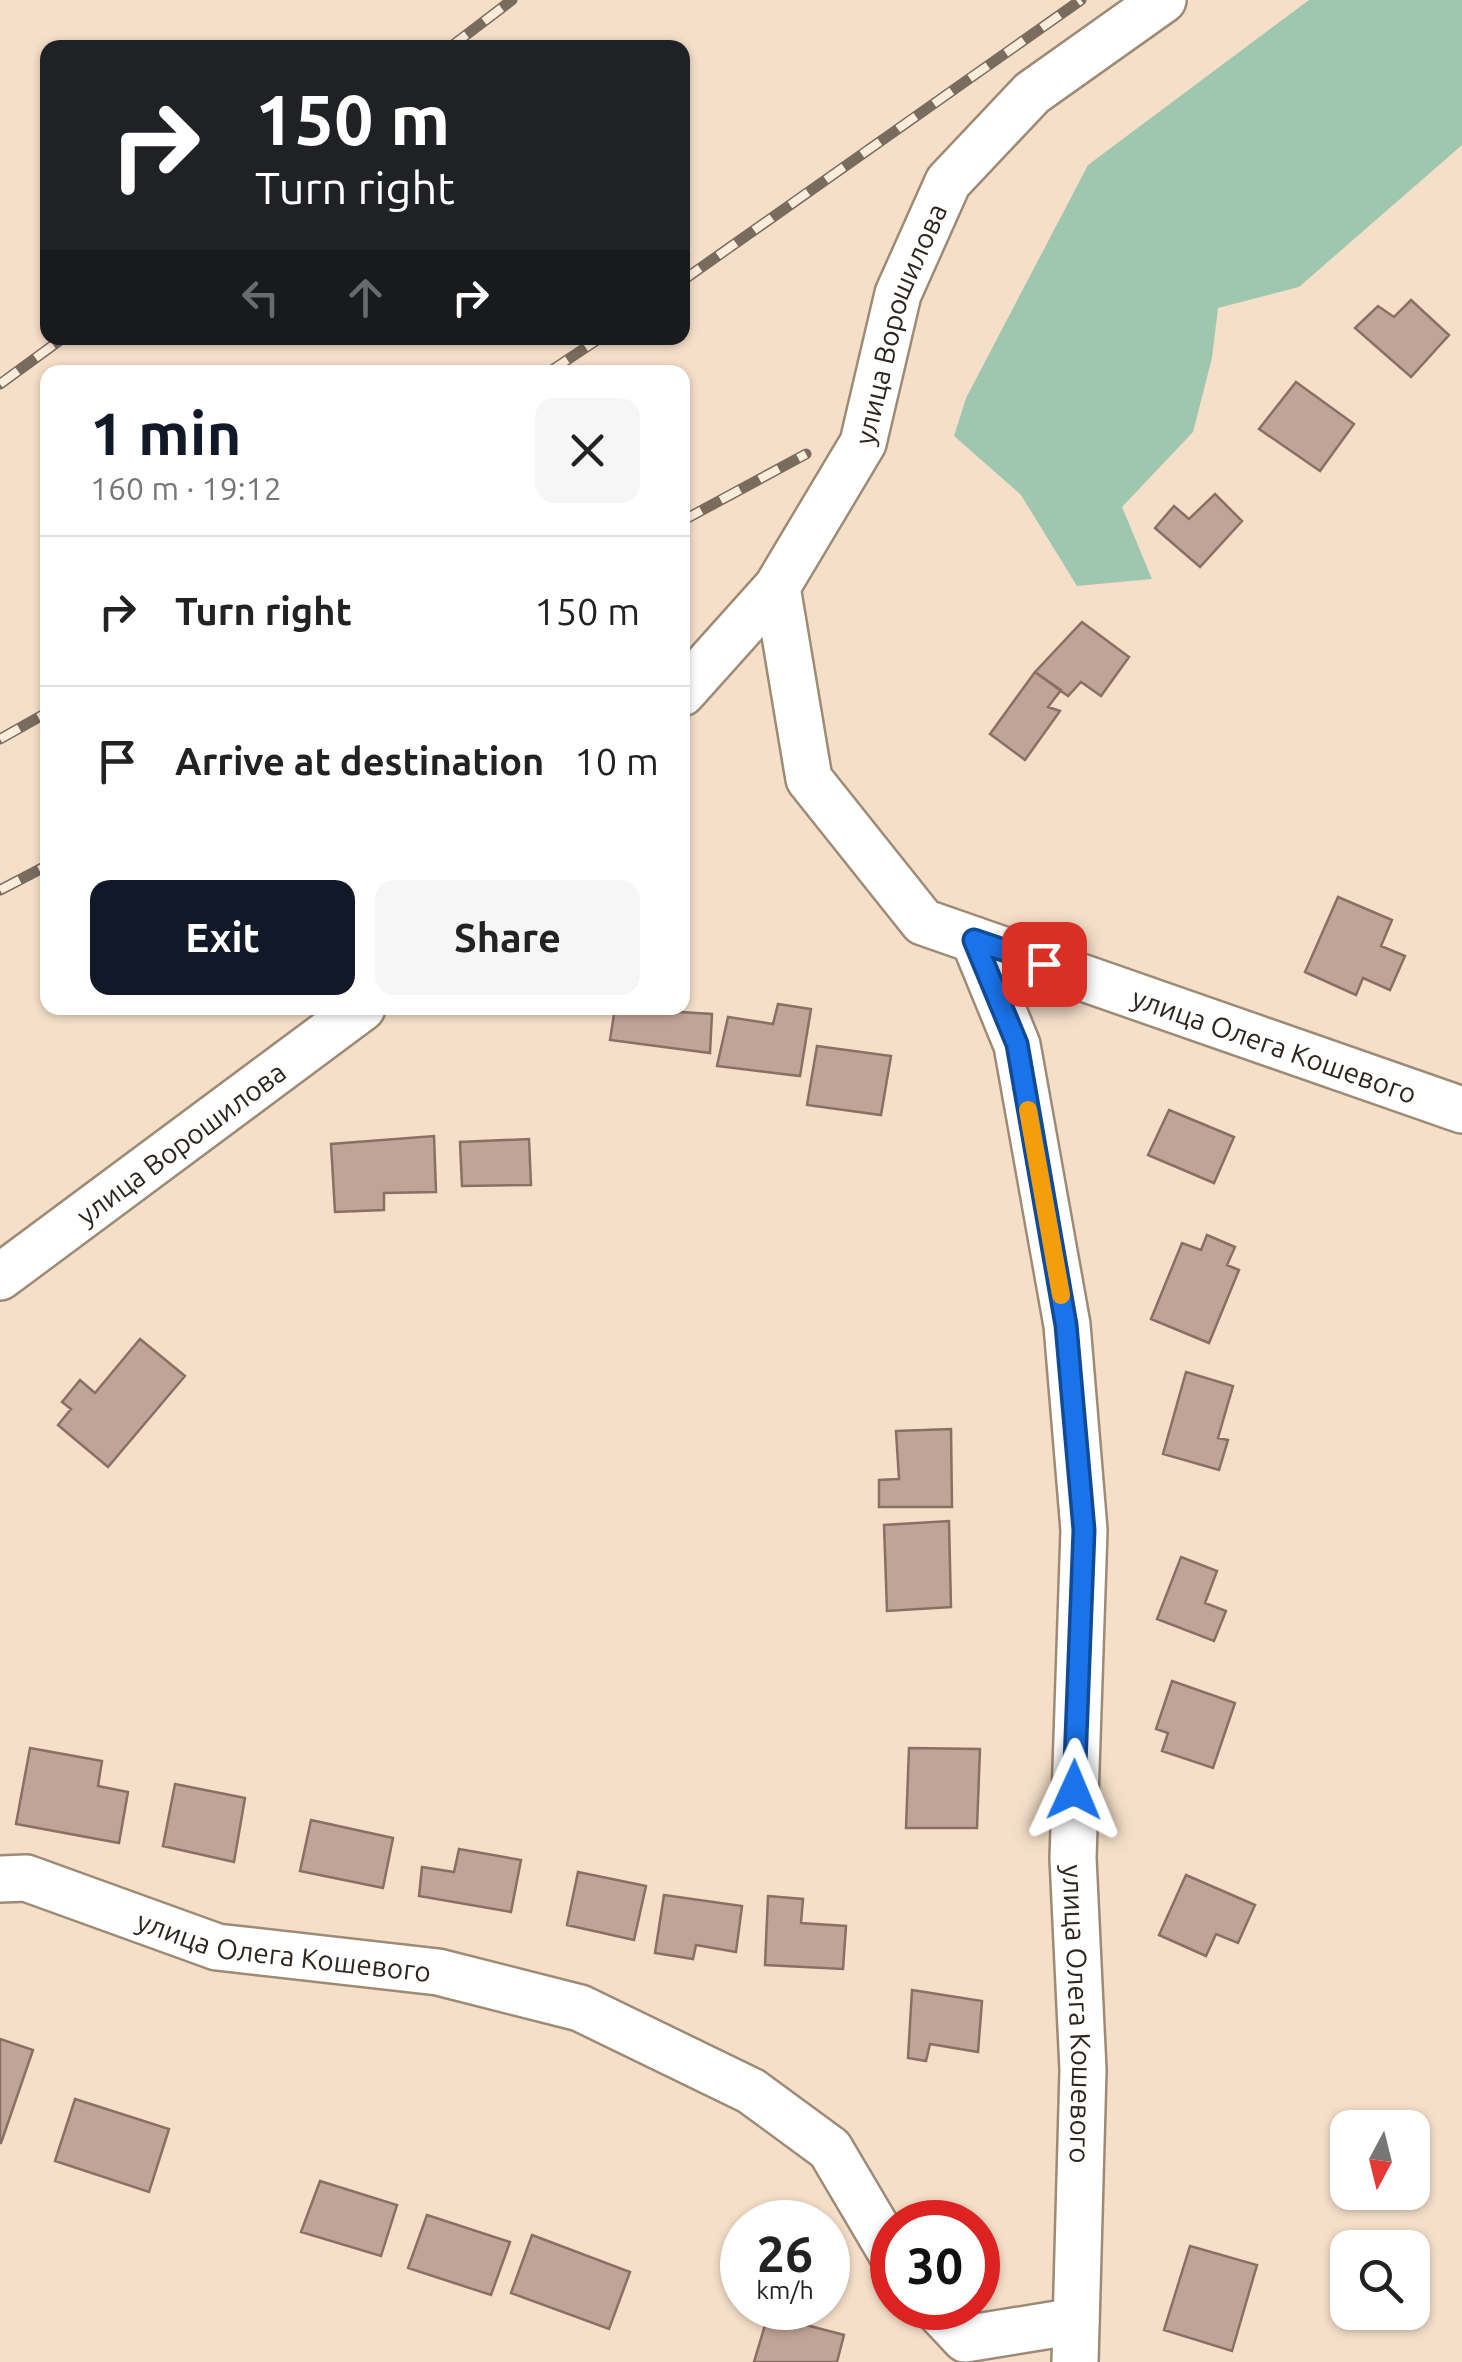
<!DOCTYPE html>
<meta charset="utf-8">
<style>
:root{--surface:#fff;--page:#f6f6f6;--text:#222;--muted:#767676;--line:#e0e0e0;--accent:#111827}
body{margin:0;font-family:Ubuntu,sans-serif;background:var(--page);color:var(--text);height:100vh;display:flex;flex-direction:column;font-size:38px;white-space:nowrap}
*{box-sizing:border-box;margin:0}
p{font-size:32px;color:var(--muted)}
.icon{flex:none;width:55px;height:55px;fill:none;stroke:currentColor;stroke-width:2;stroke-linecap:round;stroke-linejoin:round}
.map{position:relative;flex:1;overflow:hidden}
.sheet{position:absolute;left:40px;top:365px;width:650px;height:650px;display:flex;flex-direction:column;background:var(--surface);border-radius:20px;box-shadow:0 2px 8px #0004}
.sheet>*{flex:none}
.guide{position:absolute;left:40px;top:40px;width:650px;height:305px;border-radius:20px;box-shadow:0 2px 8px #0004;background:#202124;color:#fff;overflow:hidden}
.needle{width:65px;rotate:187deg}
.buttons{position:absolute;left:1330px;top:2110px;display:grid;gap:20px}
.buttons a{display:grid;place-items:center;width:100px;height:100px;border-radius:20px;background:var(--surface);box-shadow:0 2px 8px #0004;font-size:50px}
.speed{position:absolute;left:720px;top:2200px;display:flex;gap:20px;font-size:50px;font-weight:700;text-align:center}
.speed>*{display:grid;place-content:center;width:130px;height:130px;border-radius:50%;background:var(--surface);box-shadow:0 2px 8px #0004;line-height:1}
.speed small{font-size:25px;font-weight:400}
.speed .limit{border:15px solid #d22;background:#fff;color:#111}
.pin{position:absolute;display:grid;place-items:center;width:85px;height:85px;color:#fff;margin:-42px;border-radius:20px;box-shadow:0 5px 15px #0006}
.me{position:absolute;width:110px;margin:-55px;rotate:1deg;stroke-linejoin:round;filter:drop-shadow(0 0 8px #0008)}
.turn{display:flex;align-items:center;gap:35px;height:210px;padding:0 50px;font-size:45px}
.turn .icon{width:130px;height:130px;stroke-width:2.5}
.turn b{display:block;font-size:70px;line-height:85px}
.lanes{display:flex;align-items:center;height:95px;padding:0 50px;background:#0003;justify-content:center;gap:50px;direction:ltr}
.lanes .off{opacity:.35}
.round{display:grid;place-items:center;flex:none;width:105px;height:105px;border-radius:20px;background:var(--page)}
.head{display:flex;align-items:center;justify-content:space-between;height:170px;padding:0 50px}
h1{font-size:60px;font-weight:600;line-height:75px;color:var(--accent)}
.cta{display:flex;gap:20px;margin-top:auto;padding:20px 50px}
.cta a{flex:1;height:115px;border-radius:20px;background:var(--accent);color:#fff;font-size:40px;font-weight:600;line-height:115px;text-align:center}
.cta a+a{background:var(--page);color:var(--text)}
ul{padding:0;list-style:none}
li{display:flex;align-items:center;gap:30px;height:150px;padding:0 50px;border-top:2px solid var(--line)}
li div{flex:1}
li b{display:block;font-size:38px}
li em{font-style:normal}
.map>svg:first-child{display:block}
</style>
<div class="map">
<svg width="1462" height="2362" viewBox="0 0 1462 2362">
<rect width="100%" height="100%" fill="#f5dfc9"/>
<!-- green -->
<path fill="#9fc7b0" d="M1309 0H1462V145L1299 287 1218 308 1212 358 1193 432 1122 507 1152 579 1077 586 1021 495 954 436 966 398 1088 165Z"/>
<!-- building -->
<path fill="#c1a498" stroke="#8a6f64" stroke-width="2.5" d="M1411 300 1449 335 1411 377 1355 328 1378 306 1394 317Z
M1296 382 1354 424 1320 471 1259 429Z
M1215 494 1242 521 1200 567 1155 528 1174 506 1189 519Z
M1082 622 1129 657 1101 696 1081 682 1068 696 1035 672Z
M1035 672 1061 690 1048 707 1060 711 1025 760 990 734Z
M1338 897 1392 920 1381 946 1405 956 1390 990 1363 978 1356 995 1305 972Z
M778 1004 811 1009 800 1076 717 1066 728 1017 773 1024Z
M615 1008 712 1014 710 1053 610 1040Z
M817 1046 891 1056 881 1115 807 1105Z
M1169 1110 1234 1137 1214 1183 1148 1155Z
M434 1136 436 1192 384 1193V1210L335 1212 331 1144Z
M529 1139 531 1185 462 1186 460 1142Z
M1207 1235 1235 1247 1227 1265 1239 1270 1209 1343 1151 1319 1182 1243 1201 1250Z
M140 1339 185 1376 108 1467 58 1425 71 1409 62 1402 80 1380 95 1393Z
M1186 1372 1233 1386 1218 1438 1228 1440 1219 1470 1163 1454Z
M951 1429 952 1507H879V1480L899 1479 896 1431Z
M949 1521 951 1607 887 1611 884 1525Z
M1181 1557 1217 1571 1205 1603 1226 1611 1214 1641 1157 1619Z
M1172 1681 1235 1703 1213 1768 1162 1751 1168 1733 1156 1729Z
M30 1748 102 1761 98 1786 128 1792 119 1843 16 1824Z
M909 1748 980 1749 977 1828H906Z
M175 1784 245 1798 234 1862 163 1846Z
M311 1820 393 1838 383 1888 300 1871Z
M459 1849 521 1860 511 1912 419 1896 422 1867 454 1872Z
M578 1872 646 1886 634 1940 567 1925Z
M1186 1875 1255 1905 1238 1943 1216 1934 1206 1956 1159 1935Z
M664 1895 742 1906 736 1952 696 1945 693 1959 655 1953Z
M768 1896 803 1899 801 1923 846 1926 843 1969 765 1965Z
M912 1990 982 2001 978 2052 930 2044 926 2061 908 2058Z
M0 2039 33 2050 1 2143H0Z
M75 2099 169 2129 149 2192 55 2161Z
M320 2181 397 2205 381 2256 301 2232Z
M427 2215 510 2242 491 2295 408 2268Z
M532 2235 630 2272 609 2329 511 2293Z
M1190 2246 1257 2265 1232 2351 1164 2330Z
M768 2315 844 2335 837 2362H754Z"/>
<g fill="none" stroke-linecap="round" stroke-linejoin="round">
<defs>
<g id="minor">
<path id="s1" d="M777 587 809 779 923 922 1462 1110"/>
<path id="s2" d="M682 693 777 587 863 443 898 294 948 182 1032 93 1163 0"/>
<path id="s3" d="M974 940 1017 1045 1067 1325 1084 1530 1073 1858 1083 2070 1075 2362"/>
<path id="s4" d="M0 1277 362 1008"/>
<path id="s5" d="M0 1879 26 1878 217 1947 438 1972 580 2008 751 2091 830 2149 892 2254"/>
<path d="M936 2308 965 2339 1076 2321"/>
</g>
</defs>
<!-- minor casing -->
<use href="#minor" stroke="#9e8b76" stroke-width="50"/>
<!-- minor -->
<use href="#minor" stroke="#fff" stroke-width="45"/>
<defs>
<path id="rail" d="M449 48 512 0
M682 281 1081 0
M549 372 600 338
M0 384 63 338
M682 521 806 454
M0 739 48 712
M0 890 48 865"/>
</defs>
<!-- rail casing -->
<use href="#rail" stroke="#796c5e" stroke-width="11"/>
<!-- rail -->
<use href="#rail" stroke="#ffeddc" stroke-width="8" stroke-dasharray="22" stroke-linecap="butt"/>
</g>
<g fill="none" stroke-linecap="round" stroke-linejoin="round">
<defs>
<path id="route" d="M1044 964 974 940 1017 1044 1066 1325 1084 1530 1074 1790"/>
</defs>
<!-- route casing -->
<use href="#route" stroke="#114b97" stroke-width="25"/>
<!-- route -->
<use href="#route" stroke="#1a73e8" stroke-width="18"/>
<!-- slow -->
<path stroke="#f59e0b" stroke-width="18" d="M1028 1110 1061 1295"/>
</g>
<g text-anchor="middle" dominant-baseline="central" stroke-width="9" stroke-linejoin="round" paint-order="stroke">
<!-- street labels -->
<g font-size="28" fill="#2e261e" stroke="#ffeddc">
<text stroke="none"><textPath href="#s2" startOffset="435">улица Ворошилова</textPath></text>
<text stroke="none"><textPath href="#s1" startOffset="750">улица Олега Кошевого</textPath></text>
<text stroke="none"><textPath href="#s4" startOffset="225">улица Ворошилова</textPath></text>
<text stroke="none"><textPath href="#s5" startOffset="295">улица Олега Кошевого</textPath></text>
<text stroke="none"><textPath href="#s3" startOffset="1088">улица Олега Кошевого</textPath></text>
</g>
</g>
</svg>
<div class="buttons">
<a><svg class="needle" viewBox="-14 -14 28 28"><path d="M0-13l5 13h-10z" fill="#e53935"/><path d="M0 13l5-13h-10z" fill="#767676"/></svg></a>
<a><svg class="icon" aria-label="search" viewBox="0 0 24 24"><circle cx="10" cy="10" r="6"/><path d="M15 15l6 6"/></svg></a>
</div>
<div class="speed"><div>26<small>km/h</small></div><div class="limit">30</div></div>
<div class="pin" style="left:1044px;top:964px;background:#d93025"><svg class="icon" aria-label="arrive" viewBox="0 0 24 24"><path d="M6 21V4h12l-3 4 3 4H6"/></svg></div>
<svg class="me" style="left:1074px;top:1790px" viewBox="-20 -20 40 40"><path d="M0-17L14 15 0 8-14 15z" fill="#1a73e8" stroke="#fff" stroke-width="4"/></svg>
<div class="guide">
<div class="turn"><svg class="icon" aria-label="right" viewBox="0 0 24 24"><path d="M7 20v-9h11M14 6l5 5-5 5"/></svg><div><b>150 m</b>Turn right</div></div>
<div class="lanes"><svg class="icon off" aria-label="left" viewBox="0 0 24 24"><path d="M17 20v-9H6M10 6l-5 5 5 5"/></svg><svg class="icon off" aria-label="ahead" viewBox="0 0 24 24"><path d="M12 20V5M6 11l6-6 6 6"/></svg><svg class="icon" aria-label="right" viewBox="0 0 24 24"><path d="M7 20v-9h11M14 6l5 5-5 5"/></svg></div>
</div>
<section class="sheet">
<div class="head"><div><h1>1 min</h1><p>160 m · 19:12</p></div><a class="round"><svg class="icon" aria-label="close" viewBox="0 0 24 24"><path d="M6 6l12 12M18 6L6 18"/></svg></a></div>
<ul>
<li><svg class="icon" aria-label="right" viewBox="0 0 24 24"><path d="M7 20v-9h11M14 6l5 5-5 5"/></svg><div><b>Turn right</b></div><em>150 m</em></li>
<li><svg class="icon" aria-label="arrive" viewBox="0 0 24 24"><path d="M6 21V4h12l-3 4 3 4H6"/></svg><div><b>Arrive at destination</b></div><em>10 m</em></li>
</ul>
<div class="cta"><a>Exit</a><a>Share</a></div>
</section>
</div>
